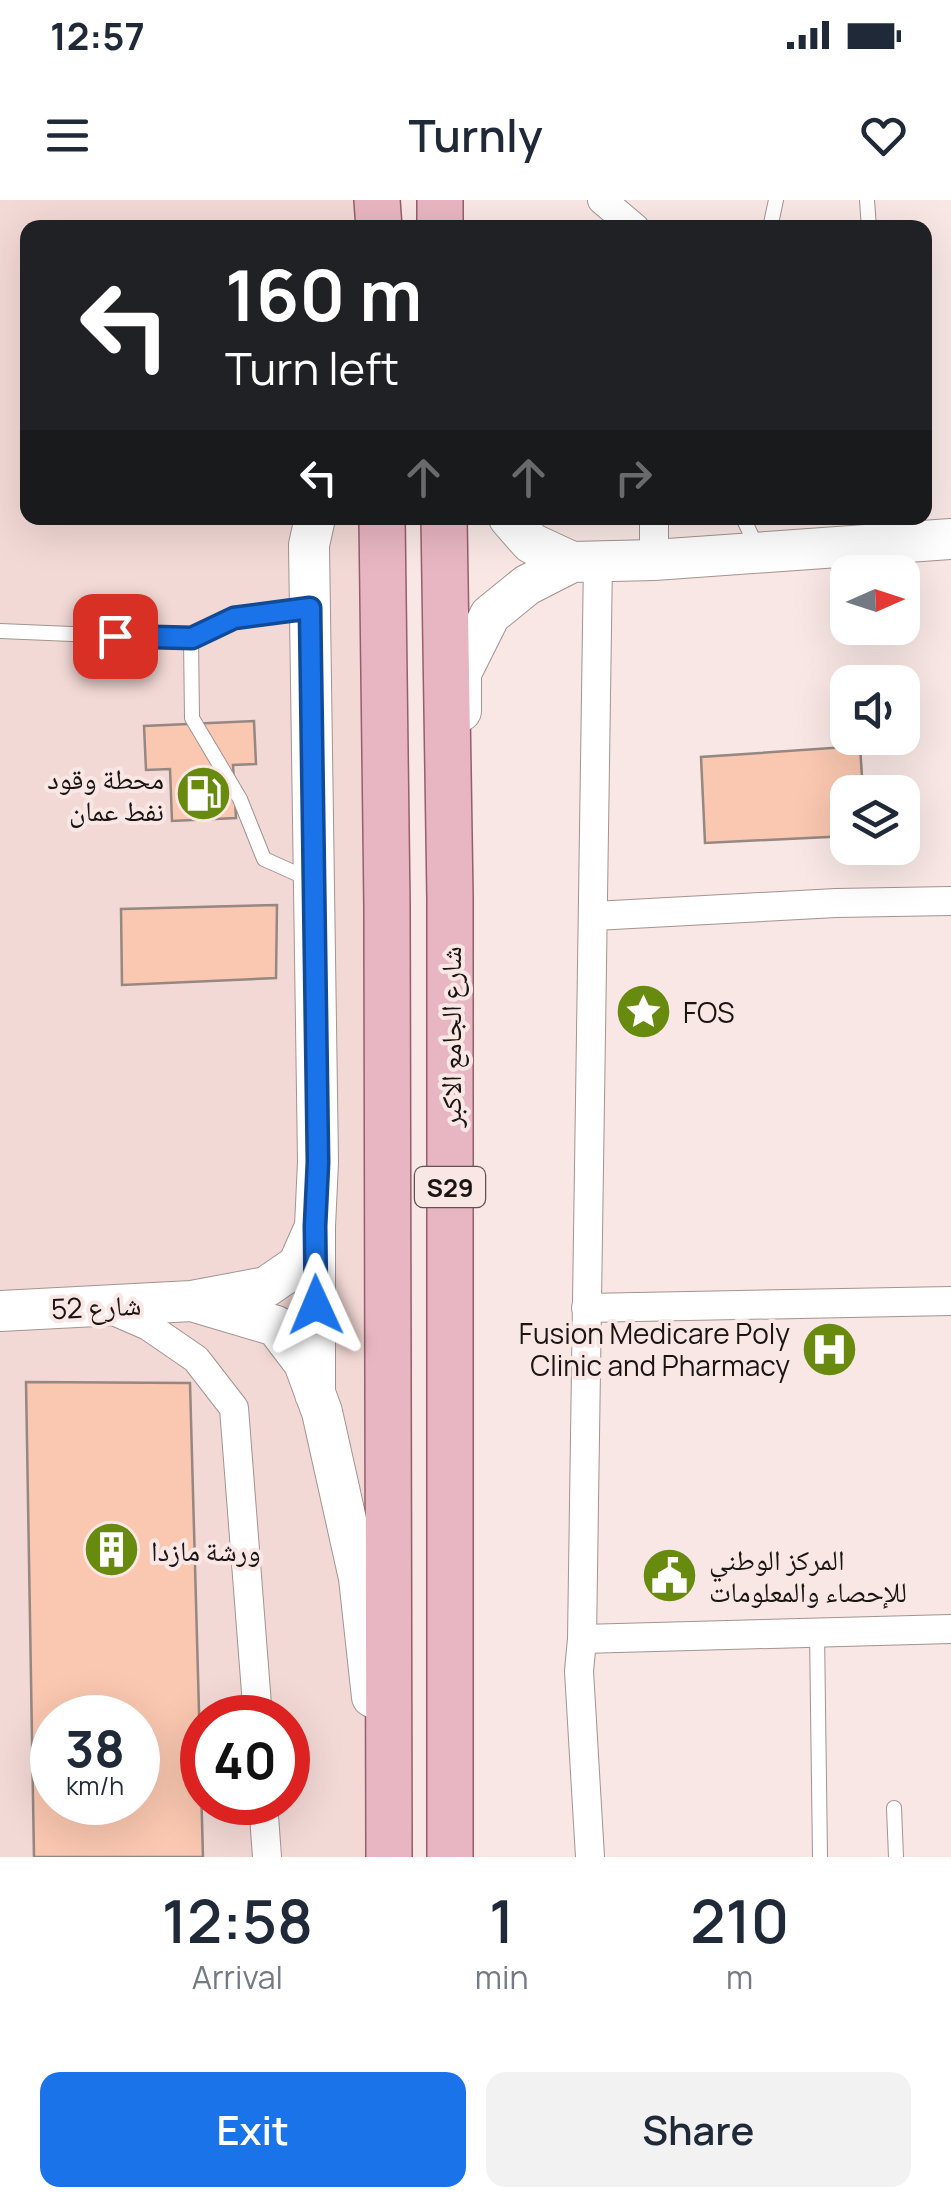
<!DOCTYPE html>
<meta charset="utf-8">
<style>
:root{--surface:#fff;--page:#f2f2f3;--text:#1f2937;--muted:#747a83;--accent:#1a73e8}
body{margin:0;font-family:Manrope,"Noto Naskh Arabic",sans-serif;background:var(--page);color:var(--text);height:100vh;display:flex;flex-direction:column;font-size:38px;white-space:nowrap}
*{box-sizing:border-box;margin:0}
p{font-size:32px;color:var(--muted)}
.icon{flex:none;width:55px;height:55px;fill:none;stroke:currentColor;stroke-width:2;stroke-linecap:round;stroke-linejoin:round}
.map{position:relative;height:1657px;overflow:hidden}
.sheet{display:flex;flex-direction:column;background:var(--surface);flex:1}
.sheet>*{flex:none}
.guide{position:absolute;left:20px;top:20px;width:912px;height:305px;border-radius:20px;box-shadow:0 10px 40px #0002;background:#202124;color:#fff;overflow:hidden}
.needle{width:65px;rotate:87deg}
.fabs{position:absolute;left:830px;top:355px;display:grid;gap:20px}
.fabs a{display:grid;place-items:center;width:90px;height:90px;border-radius:20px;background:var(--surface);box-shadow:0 10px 40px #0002;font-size:50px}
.speed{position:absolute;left:30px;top:1495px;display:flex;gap:20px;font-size:50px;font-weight:700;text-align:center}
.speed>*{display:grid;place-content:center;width:130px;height:130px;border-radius:50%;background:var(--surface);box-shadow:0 10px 40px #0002;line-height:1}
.speed small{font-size:25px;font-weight:400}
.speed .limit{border:15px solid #d22;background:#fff;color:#111}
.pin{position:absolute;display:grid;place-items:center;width:85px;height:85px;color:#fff;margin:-42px;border-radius:20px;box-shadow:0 5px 15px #0006}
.me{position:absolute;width:110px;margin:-55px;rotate:359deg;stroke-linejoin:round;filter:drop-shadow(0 0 8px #0008)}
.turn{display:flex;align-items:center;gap:35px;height:210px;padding:0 40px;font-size:45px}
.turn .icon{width:130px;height:130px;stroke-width:2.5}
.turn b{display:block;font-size:70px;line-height:85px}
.lanes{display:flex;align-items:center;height:95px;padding:0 40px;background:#0003;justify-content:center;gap:50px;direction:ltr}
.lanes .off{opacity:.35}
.eta{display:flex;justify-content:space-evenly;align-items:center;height:170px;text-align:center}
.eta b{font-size:60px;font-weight:600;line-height:70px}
.action{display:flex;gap:20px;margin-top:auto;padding:20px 40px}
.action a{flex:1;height:115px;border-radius:20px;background:var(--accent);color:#fff;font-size:40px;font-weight:600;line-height:115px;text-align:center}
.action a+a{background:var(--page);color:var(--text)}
.status{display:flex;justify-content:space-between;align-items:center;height:70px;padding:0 50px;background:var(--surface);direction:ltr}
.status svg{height:28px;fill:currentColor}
header{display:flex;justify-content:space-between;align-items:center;height:130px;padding:0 40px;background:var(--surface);font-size:45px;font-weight:600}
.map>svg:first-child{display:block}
</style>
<div class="status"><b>12:57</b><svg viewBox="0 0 49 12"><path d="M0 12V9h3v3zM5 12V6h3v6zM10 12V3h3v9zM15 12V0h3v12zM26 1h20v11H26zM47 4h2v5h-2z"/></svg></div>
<header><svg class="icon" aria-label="menu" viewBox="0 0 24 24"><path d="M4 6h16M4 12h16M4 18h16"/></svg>Turnly<svg class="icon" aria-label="heart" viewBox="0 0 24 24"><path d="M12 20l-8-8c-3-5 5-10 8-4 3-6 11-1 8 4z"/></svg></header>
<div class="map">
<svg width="951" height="1657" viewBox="0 0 951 1657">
<rect width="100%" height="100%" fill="#f8e7e5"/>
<!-- built -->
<path fill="#f3d9d6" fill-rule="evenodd" d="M0 0H377L379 27 28 28V318H382L386 1657H0ZM52 1518H138V1602H52ZM202 1518H288V1602H202Z"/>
<!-- building -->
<path fill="#fac7b0" stroke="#958781" stroke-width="2.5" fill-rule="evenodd" d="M254 521 256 564 233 565 236 618 172 621 170 569 146 570 144 526Z
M860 546 863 592H848V636L705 643 701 557Z
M277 705 276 778 122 785 121 709Z
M26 1182 190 1183 203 1657H34ZM52 1518H138V1602H52Z"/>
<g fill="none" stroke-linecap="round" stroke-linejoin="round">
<defs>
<path id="lane" d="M867 0 869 28
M770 28 776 0
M743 318 757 347
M0 431 191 439 234 419 309 408
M191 439 192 518 240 599 264 659 311 680
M817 1432 820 1657
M894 1608 896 1657"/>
<path id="street" d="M602 0 635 28
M654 318V360
M594 716 836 703 951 701
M586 1108 951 1101
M109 1109 148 1126 196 1159 234 1208 258 1518
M582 1439 951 1429
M263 1602 267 1657
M590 1657 579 1471 582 1439 598 361"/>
<path id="secondary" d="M315 318 309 345 318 962 315 1026V1194
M509 318 531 343 572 362 654 360 951 339
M461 511V473L490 415 527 385 572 362
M192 1101 276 1126 304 1163 322 1212 359 1378 372 1497
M0 1111 192 1101 266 1087 298 1065 314 1029"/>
<path id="primary" d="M377 0 379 28
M440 0V28
M382 318 387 707 389 1657
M444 318 450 698V1657"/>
</defs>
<!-- lane casing -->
<use href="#lane" stroke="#a39391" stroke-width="16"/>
<!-- street casing -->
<use href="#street" stroke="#a39391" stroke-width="30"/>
<!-- secondary casing -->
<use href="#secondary" stroke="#a39391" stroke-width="42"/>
<!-- primary casing -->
<use href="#primary" stroke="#965e6b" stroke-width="48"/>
<!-- lane -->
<use href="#lane" stroke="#fff" stroke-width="14"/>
<!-- street -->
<use href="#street" stroke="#fff" stroke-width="28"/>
<!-- secondary -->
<use href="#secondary" stroke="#fff" stroke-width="40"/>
<!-- primary -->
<use href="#primary" stroke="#e8b6c2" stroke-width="45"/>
</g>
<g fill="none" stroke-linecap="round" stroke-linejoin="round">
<defs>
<path id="route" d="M115 436 192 438 234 418 310 408 318 962 315 1026 316 1105"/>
</defs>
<!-- route casing -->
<use href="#route" stroke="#114b97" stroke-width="25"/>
<!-- route -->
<use href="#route" stroke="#1a73e8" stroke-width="18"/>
</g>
<!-- icons -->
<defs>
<symbol id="fuel-disc" viewBox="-11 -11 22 22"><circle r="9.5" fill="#688a0e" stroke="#f8e7e5"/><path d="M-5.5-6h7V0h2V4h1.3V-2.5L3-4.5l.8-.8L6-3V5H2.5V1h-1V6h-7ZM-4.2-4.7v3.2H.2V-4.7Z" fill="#fff"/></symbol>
<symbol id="sight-disc" viewBox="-11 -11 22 22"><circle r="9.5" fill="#688a0e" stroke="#f8e7e5"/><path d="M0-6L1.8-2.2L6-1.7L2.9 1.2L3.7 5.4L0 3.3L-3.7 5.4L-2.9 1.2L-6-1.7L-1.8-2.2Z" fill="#fff"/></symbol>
<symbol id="hospital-disc" viewBox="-11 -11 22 22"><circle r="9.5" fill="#688a0e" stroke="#f8e7e5"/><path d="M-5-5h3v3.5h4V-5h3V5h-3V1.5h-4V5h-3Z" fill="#fff"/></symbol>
<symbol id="building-disc" viewBox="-11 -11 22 22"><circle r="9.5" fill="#688a0e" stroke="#f8e7e5"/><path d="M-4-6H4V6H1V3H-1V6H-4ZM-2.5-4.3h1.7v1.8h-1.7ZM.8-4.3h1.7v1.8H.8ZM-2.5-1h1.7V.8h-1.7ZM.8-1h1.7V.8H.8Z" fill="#fff"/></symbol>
<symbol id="civic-disc" viewBox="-11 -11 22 22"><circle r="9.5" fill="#688a0e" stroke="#f8e7e5"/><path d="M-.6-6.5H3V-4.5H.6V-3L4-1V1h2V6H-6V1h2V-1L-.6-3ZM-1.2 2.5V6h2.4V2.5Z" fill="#fff"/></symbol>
</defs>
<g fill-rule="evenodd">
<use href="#fuel-disc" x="172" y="562" width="63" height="63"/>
<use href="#sight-disc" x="612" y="780" width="63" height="63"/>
<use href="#hospital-disc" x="798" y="1118" width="63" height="63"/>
<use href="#building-disc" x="80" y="1318" width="63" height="63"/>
<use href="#civic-disc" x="638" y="1344" width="63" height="63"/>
</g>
<g text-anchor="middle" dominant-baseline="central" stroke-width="8" stroke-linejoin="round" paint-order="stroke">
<!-- shield labels -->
<rect fill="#f8e7e5" stroke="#5d5352" stroke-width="2.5" x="415" y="967" width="70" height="40" rx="8"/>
<g font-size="25" font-weight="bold" fill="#1a1413">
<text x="450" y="987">S29</text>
</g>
<!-- poi labels -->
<g font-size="28" fill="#1a1413" stroke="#f8e7e5" text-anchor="start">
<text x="164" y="578" text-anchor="end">محطة وقود<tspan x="164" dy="32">نفط عمان</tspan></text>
<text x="683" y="812">FOS</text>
<text x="790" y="1133" text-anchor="end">Fusion Medicare Poly<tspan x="790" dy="32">Clinic and Pharmacy</tspan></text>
<text x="151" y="1350">ورشة مازدا</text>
<text x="709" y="1359">المركز الوطني<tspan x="709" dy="32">للإحصاء والمعلومات</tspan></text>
</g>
<!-- street labels -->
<g font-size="28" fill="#1a1413" stroke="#f8e7e5">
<text transform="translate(450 837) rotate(-90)">شارع الجامع الاكبر</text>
<text transform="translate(96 1106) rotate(-3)">شارع 52</text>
</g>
</g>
</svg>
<div class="fabs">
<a><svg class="needle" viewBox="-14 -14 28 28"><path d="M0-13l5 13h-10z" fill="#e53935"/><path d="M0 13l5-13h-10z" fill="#747a83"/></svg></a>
<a><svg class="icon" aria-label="sound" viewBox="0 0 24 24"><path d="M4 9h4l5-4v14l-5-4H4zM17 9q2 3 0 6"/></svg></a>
<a><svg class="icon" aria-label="layers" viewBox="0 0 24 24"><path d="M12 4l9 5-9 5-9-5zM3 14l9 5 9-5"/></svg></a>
</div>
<div class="speed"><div>38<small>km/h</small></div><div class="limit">40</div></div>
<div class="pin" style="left:115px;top:436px;background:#d93025"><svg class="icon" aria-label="arrive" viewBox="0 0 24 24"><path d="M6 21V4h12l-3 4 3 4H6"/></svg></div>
<svg class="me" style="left:316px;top:1105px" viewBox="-20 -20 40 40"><path d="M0-17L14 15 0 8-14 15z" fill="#1a73e8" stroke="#fff" stroke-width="4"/></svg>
<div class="guide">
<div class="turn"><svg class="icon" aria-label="left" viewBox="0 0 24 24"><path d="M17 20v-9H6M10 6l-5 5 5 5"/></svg><div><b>160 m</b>Turn left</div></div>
<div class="lanes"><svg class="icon" aria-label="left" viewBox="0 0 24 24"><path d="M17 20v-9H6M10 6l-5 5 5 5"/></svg><svg class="icon off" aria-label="ahead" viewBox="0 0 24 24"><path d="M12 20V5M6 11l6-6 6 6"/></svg><svg class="icon off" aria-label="ahead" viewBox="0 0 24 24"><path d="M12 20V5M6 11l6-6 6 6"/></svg><svg class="icon off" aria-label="right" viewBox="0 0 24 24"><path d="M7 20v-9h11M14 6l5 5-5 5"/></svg></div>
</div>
</div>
<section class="sheet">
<div class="eta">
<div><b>12:58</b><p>Arrival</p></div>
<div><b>1</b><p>min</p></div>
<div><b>210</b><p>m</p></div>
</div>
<div class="action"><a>Exit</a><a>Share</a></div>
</section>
